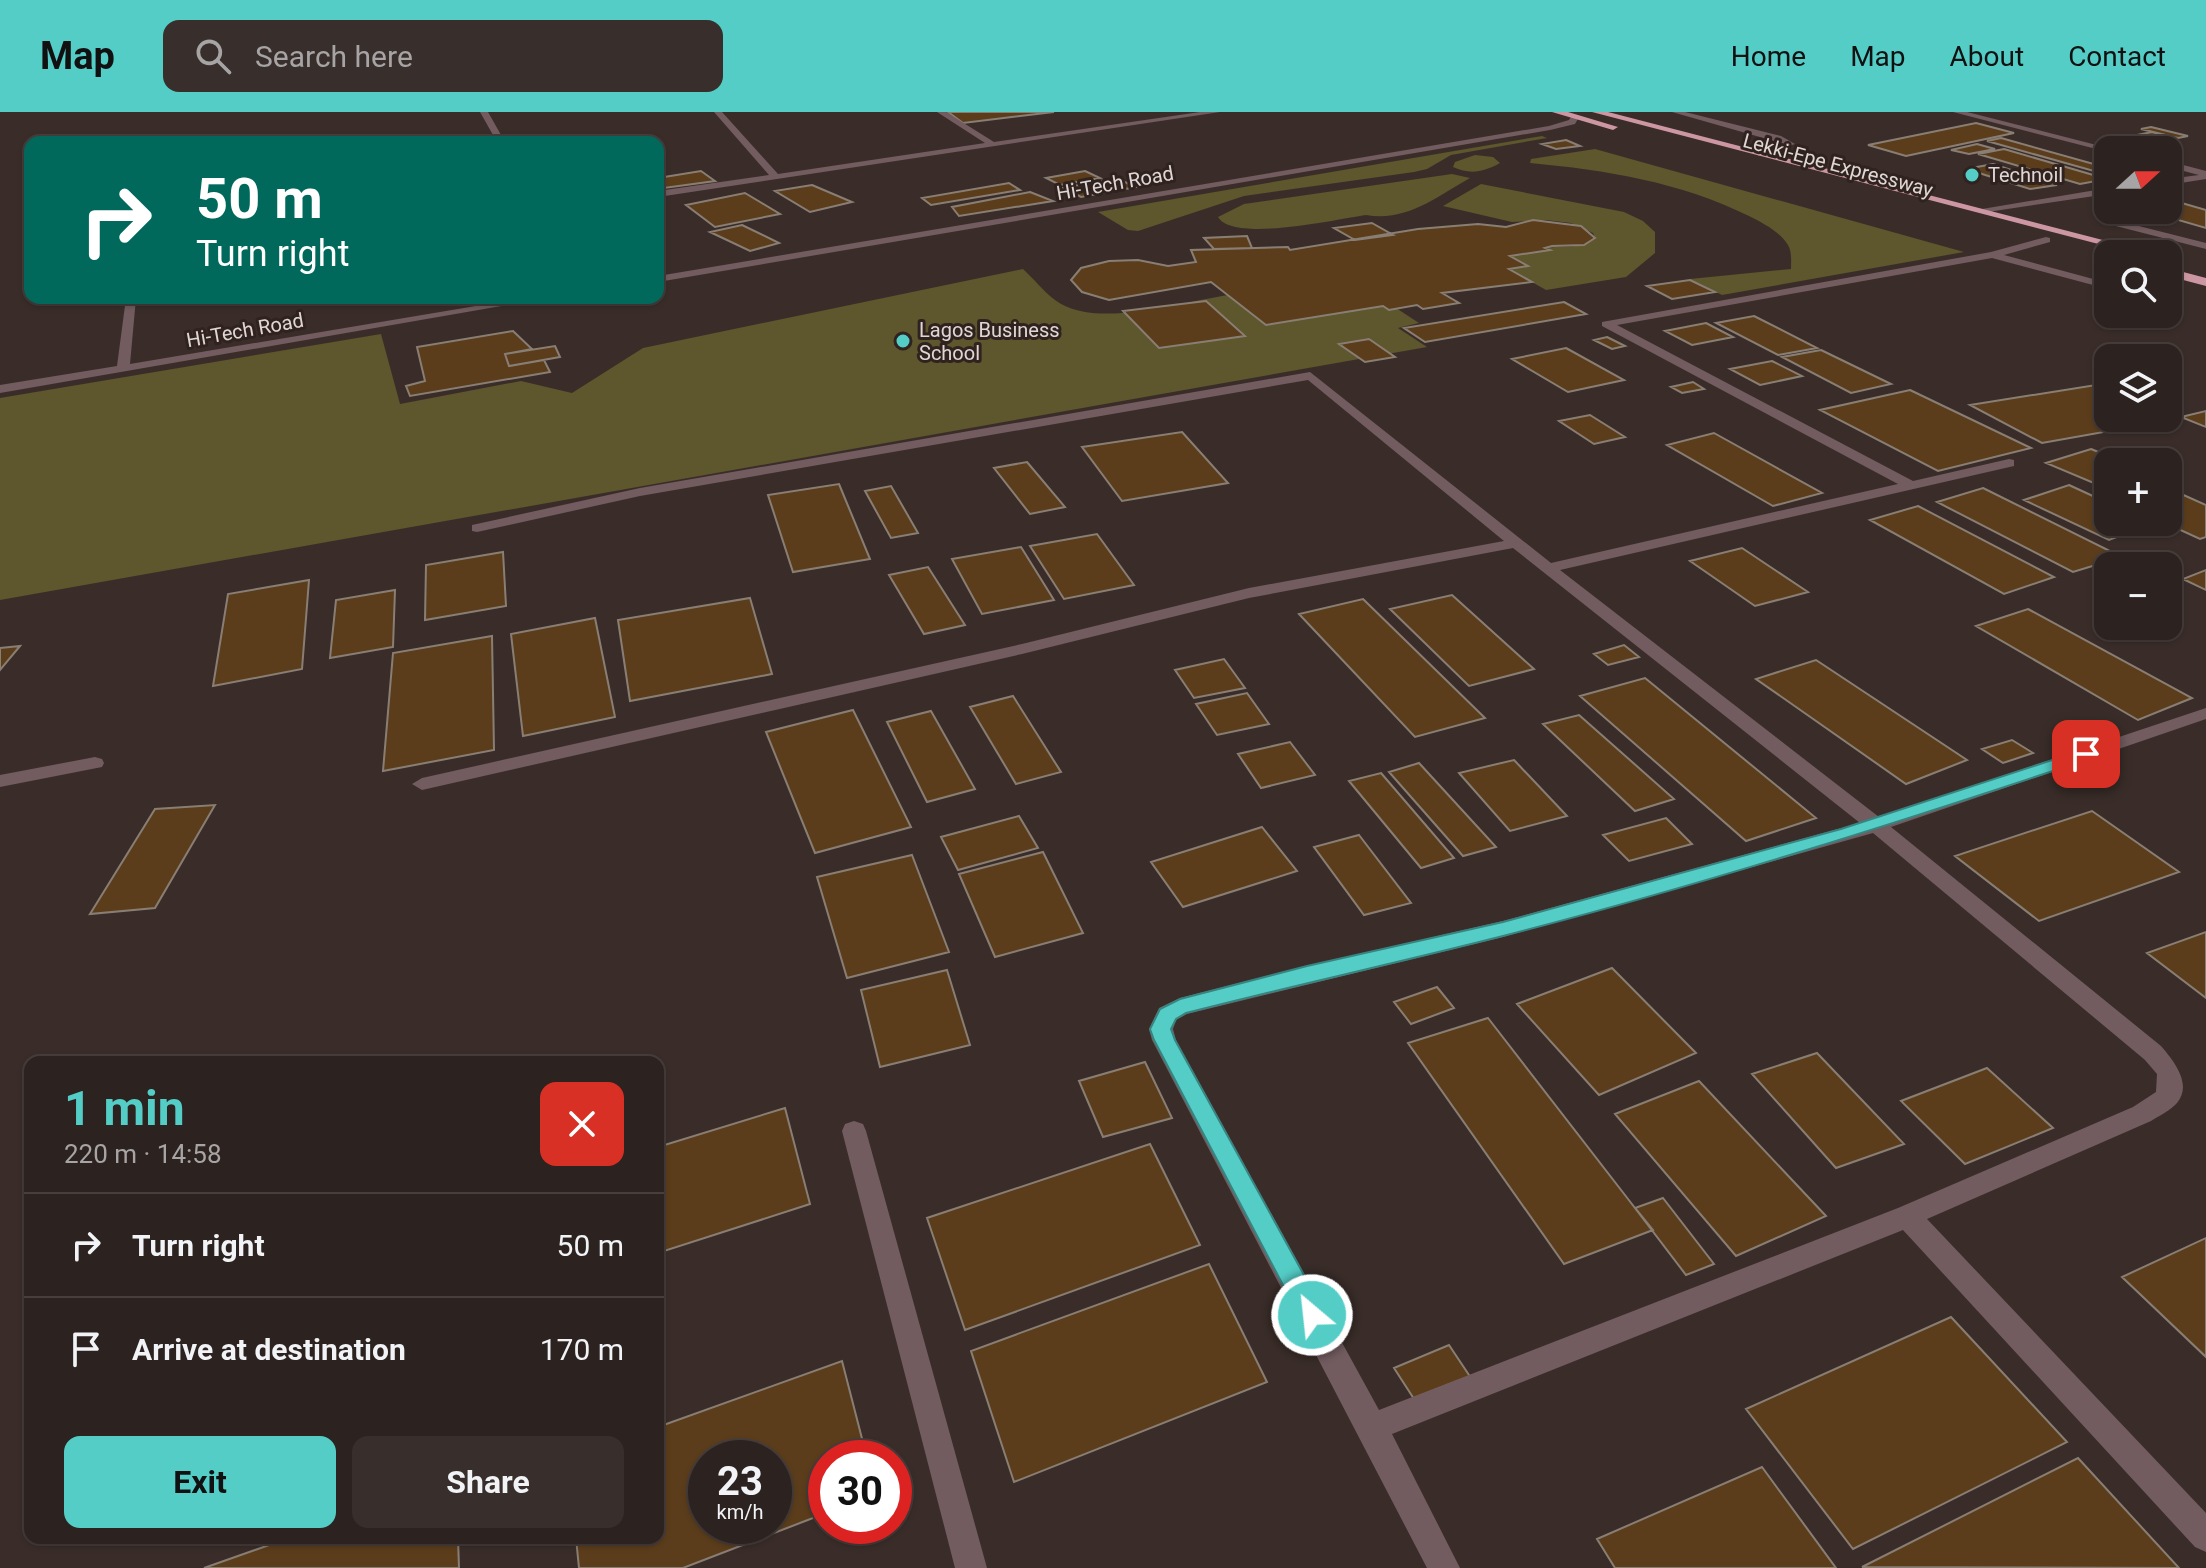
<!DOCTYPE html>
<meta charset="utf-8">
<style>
:root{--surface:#2c221f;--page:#382f2c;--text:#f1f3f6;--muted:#a6a4a4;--line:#483f3d;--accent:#54cdc7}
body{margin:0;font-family:Roboto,sans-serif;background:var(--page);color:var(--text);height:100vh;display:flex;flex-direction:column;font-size:30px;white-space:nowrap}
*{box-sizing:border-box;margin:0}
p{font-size:26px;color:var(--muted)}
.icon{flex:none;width:44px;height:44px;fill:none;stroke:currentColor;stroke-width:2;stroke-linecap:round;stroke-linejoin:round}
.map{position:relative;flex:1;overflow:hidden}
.panel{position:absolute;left:24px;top:944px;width:640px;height:488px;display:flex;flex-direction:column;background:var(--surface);border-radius:16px;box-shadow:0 2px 6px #0004,0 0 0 2px var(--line)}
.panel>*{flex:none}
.banner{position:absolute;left:24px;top:24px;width:640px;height:168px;border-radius:16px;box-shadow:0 2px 6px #0004,0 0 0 2px var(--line);background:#00695c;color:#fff;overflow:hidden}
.needle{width:52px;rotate:69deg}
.tools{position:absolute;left:2094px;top:24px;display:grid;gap:16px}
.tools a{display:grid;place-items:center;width:88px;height:88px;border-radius:16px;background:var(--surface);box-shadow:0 2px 6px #0004,0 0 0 2px var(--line);font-size:40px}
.speed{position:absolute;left:688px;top:1328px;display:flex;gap:16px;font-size:40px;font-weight:700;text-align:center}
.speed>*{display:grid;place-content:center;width:104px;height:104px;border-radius:50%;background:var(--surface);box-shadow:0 2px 6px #0004,0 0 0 2px var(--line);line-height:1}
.speed small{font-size:20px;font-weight:400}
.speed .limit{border:12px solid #d22;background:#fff;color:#111}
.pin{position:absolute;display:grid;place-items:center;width:68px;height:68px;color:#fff;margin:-34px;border-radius:16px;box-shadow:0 4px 12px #0006}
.me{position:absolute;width:88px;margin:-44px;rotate:332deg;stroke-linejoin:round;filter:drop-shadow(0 0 6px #0008)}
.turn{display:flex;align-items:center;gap:28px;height:168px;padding:0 40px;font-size:36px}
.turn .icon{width:104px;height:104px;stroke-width:2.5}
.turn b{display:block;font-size:56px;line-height:68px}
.round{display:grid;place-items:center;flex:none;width:84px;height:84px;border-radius:16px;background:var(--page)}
.head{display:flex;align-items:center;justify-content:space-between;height:136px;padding:0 40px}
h1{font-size:48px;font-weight:700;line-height:60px;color:var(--accent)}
.action{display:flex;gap:16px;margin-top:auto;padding:16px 40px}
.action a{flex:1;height:92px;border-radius:16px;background:var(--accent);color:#111;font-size:32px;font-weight:700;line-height:92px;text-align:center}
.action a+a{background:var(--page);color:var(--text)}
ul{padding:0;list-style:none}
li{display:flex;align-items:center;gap:24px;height:104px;padding:0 40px;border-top:2px solid var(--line)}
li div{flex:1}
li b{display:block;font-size:30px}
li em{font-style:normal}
header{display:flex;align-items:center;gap:48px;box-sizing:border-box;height:112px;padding:0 40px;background:var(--accent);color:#111}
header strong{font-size:38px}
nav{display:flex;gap:44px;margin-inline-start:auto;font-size:28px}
.search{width:560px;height:72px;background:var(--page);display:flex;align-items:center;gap:20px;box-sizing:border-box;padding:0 28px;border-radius:16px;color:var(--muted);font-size:30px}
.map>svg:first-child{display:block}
</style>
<header>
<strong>Map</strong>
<div class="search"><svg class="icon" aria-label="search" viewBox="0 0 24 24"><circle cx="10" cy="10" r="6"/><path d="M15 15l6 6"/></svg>Search here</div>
<nav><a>Home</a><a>Map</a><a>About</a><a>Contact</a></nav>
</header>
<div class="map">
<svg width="2206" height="1456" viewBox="0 0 2206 1456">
<rect width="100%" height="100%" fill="#3a2d29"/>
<!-- green -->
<path fill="#5e562c" d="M1542 24 1547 26 1451 43 1427 57 1414 60 1244 84 1138 119 1128 118 1098 100Z
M1595 37 1964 140 1722 183 1690 167 1791 157C1791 149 1792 140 1788 133 1780 120 1763 111 1749 104 1680 70 1606 58 1530 51L1531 47Z
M1475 43 1493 45 1500 51C1484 60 1470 63 1453 55L1455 50Z
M1452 62 1470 66C1436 85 1407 110 1366 103 1338 107 1233 131 1218 105L1244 92Z
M1481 72 1624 100 1643 109 1655 120V141L1626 165 1546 178 1509 157 1510 144 1548 138 1545 136C1563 133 1581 138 1595 126L1593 121 1571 111 1546 108 1512 110 1443 94Z
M1023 157C1034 167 1044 180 1055 188 1094 218 1182 190 1228 183L1266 213 1383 194 1389 198 1396 196 1419 211 1398 216 1427 235 0 488V286L381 222 400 292 521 269 572 281 643 236Z"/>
<!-- building -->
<path fill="#5b3d1b" stroke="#897e74" stroke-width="2" fill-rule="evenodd" d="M948 0H1054L963 11Z
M1976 11 2014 21 1906 44 1868 33Z
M2151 15 2188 24 2178 26 2141 17Z
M2152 20 2172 26 2131 33 2112 28Z
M2001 26 2108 56V63L1987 29Z
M1566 28 1580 34 1556 37 1542 32Z
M1977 32 1995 37 1969 42 1951 38Z
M2004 37 2107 67 2080 72 1978 42Z
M1993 52 2057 73 2030 77 1966 57Z
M701 59 715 69 664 76 658 66Z
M1085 59 1100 66 1060 73 1046 66Z
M1116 66 1136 75 1081 85 1063 76Z
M1009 71 1020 78 931 93 922 86Z
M812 73 852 90 810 100 775 79Z
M1030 80 1053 89 959 104 952 95Z
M745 81 780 102 715 115 686 93Z
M2168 87 2206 98V116L2144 98H2168Z
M1533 108 1581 114 1595 126 1584 133 1552 134 1545 136 1550 138 1510 144 1528 154 1509 157 1532 170 1442 181 1459 191 1423 197 1417 193 1389 198 1383 194 1266 213 1211 170 1109 188 1082 180 1071 168 1081 156 1109 149 1138 148 1168 154 1196 150 1191 138 1288 135 1290 138 1418 117 1478 112 1506 115Z
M1372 111 1393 123 1355 128 1334 116Z
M742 113 779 131 750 139 710 120Z
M1247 124 1252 136 1214 137 1204 126Z
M1690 168 1715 180 1672 187 1647 174Z
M1206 189 1245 224 1159 236 1123 199Z
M1564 190 1586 202 1425 230 1404 216Z
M1754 204 1817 236 1778 243 1716 211Z
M1706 211 1733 225 1692 233 1665 219Z
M513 219 532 237 505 242 509 254 544 248 550 260 410 284 406 274 425 269 417 235Z
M1607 225 1625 234 1612 237 1594 228Z
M1369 227 1395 245 1365 250 1339 232Z
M555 234 560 245 509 254 505 242Z
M1566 236 1624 268 1568 280 1512 247Z
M1821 238 1891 272 1851 281 1782 245Z
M1772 249 1802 264 1760 273 1730 257Z
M1693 270 1704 277 1682 281 1671 275Z
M2096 273 2108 278V306L2171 308 2042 331 1970 293Z
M1910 278 2031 336 1938 359 1820 298Z
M2206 299V315L2181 305Z
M1590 303 1625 325 1594 332 1559 309Z
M1182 320 1228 371 1122 389 1082 335Z
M1714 321 1822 381 1773 394 1667 333Z
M2091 337 2123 350H2108V377L2046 351Z
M1027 350 1065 395 1030 402 994 356Z
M839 372 870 447 793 460 768 383Z
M2069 373 2108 391V410L2154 411 2109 428 2024 388Z
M891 374 918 421 891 426 865 379Z
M1983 376 2122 445 2073 460 1937 390Z
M2179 381 2206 393V425L2200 427 2163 410H2168V385Z
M1918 394 2054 465 2004 482 1870 408Z
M1097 422 1134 473 1064 487 1030 434Z
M1021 435 1054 488 982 502 952 447Z
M1742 436 1808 480 1755 494 1690 449Z
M503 440 506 494 425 508 426 453Z
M928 455 965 513 924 522 889 463Z
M2206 458V478L2183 467Z
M309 468 302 557 213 574 228 482Z
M395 478 393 535 330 546 336 488Z
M1452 483 1534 557 1469 574 1390 497Z
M750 486 772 562 630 589 618 508Z
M1363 487 1485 606 1415 625 1299 502Z
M2028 497 2192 586 2138 608 1976 514Z
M595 506 615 605 523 624 511 522Z
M492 524 494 638 383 659 393 541Z
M1624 533 1639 545 1608 553 1594 542Z
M20 534 0 558V536Z
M1224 547 1245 576 1194 586 1175 558Z
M1816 548 1967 648 1906 672 1756 567Z
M1645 566 1816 706 1746 729 1580 584Z
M1247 581 1269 612 1217 623 1196 592Z
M1013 584 1061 660 1016 672 970 595Z
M853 598 911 715 815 741 766 620Z
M931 599 975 677 927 690 887 610Z
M1579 603 1674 687 1635 699 1543 612Z
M2012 628 2033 641 2003 651 1982 637Z
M1290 630 1315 663 1261 676 1238 642Z
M1514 648 1567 704 1510 719 1459 661Z
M1419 651 1496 735 1463 744 1389 660Z
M1381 661 1454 746 1421 756 1349 669Z
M215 693 155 796 90 802 155 697Z
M2092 699 2179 760 2039 809 1955 744Z
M1019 704 1038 736 958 758 941 725Z
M1666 706 1692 732 1629 749 1603 723Z
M1262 715 1297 759 1183 795 1151 750Z
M1359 723 1411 791 1364 803 1314 735Z
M1043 740 1083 821 995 845 959 762Z
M912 743 949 840 847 866 817 765Z
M2206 820V886L2147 841Z
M1612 856 1696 941 1599 983 1517 892Z
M947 858 970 933 880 955 861 878Z
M1437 875 1454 896 1411 912 1394 890Z
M1488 906 1635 1096 1653 1118 1564 1152 1408 931Z
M1817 941 1904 1032 1836 1056 1752 962Z
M1145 950 1172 1006 1103 1025 1079 969Z
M1987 956 2053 1016 1965 1052 1901 989Z
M1699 969 1826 1104 1736 1144 1615 1002Z
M785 996 810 1092 658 1141V1035Z
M1150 1032 1200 1133 965 1218 927 1106Z
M1663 1086 1714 1152 1686 1163 1635 1096Z
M2206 1126V1245L2122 1165Z
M1209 1152 1267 1270 1014 1370 971 1239Z
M1951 1205 2067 1330 1853 1437 1746 1297Z
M1449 1233 1471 1266 1416 1290 1394 1256Z
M842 1249 867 1346H826V1401L683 1456H579L576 1426H658V1315ZM706 1346H774V1414H706Z
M2078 1346 2179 1456 1862 1455Z
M1762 1355 1836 1456H1615L1597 1427Z
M289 1426H458L459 1456H204Z"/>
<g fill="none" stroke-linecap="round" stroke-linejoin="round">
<!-- street -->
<path fill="#725c60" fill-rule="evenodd" d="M480 0H488L505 30H497Z
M714 0H722L778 62 985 31 937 0H946L994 30 1200 0H1220L658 85V79L769 63Z
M1672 0H1685L1781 24 1795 32 1758 44V40L1784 32Z
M1953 0H1967L2116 38 2108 40Z
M1572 3 1579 5 1575 12 1550 18 658 170V164L1549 14 1569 8Z
M2168 49 2206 59V67L2168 73V67L2199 63 2168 55Z
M2108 76V82L1981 101 1976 98Z
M2111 107 2206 131V137L2108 112Z
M2046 125 2050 126V130L2004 143 2108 171V177L1992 146 1617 213 1913 369 2009 347 2014 348V354L1560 458 1879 705 2206 596V607L1891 715 2161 934C2173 948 2193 972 2177 991 2171 998 2159 1004 2151 1009L1927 1107 2206 1401V1440L2195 1435 1903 1118 1392 1322 1460 1456H1427L1152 928 1149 917 1159 896 1180 886 1307 854 1503 809 1860 711 1513 436 1249 486 1022 542 422 678 412 672 422 666 1022 532 1249 476 1504 429 1308 268 640 384 477 420 472 419V413L640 376 1310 260 1551 451 1898 372 1602 214V210L1991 140ZM1873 721 2145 948 2157 962 2156 980 2133 995 1898 1096 1379 1298 1176 928 1173 917 1176 908 1187 902 1503 825Z
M126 186H136L130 252 523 186H548L0 281V273L117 254Z
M95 645 102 647 104 651 102 655 0 675V663Z
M854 1009 863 1012 866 1019 987 1456H955L842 1019 845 1012Z"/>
<!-- highway -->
<path fill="#cc97a2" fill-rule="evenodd" d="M1552 0H1568L1618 15 1613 18Z
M1592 0H1608L2157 142H2137Z
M2168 156 2206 166V174L2168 164Z"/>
</g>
<!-- route -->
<path fill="#54cdc7" stroke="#378581" stroke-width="2" d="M2086 637 2094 642 2092 646C1897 711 1702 773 1503 824 1397 851 1291 874 1186 901L1176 907 1171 917 1175 928 1321 1194 1325 1203 1321 1211 1312 1214 1303 1211 1154 928 1150 917 1160 897 1180 887 1307 854 1503 810 1841 717Z"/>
<!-- markers -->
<g fill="#54cdc7" stroke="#30231f" stroke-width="3">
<circle cx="1972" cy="63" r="8"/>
<circle cx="903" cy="229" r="8"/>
</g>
<g text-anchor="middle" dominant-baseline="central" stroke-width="6" stroke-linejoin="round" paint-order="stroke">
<!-- far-street labels -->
<g font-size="20" fill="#e0d7d5" stroke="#30231f">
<text transform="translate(1838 53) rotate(15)">Lekki-Epe Expressway</text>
<text transform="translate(1115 71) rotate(-10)">Hi-Tech Road</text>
<text transform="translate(245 218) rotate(-10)">Hi-Tech Road</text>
</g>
<!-- far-poi labels -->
<g font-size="20" fill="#e0d7d5" stroke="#30231f" text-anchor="start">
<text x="1988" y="63">Technoil</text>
<text x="919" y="218">Lagos Business<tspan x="919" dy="23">School</tspan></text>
</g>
</g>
</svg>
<div class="tools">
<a><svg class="needle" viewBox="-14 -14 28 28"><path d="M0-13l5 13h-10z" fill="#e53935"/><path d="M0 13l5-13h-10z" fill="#a6a4a4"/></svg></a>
<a><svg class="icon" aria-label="search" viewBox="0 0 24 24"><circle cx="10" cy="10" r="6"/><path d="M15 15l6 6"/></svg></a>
<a><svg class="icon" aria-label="layers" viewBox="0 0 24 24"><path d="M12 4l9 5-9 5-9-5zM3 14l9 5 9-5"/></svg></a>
<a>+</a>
<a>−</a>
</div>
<div class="speed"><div>23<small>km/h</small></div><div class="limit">30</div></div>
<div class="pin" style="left:2086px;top:642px;background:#d93025"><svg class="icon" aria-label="arrive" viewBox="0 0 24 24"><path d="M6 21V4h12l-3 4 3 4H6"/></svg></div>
<svg class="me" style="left:1312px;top:1203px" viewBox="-20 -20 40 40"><circle r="17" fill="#54cdc7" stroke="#fff" stroke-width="3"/><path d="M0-11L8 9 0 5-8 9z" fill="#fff"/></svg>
<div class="banner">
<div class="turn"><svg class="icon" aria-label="right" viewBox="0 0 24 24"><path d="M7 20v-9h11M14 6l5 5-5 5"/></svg><div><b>50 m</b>Turn right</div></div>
</div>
<section class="panel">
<div class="head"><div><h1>1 min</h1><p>220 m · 14:58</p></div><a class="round" style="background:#d93025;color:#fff"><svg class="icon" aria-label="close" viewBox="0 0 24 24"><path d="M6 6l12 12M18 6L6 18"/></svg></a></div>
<ul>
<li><svg class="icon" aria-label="right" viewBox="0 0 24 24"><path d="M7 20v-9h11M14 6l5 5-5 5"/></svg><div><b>Turn right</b></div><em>50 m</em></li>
<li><svg class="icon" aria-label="arrive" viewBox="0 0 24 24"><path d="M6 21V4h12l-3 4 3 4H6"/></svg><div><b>Arrive at destination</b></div><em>170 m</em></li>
</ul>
<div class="action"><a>Exit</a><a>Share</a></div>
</section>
</div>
